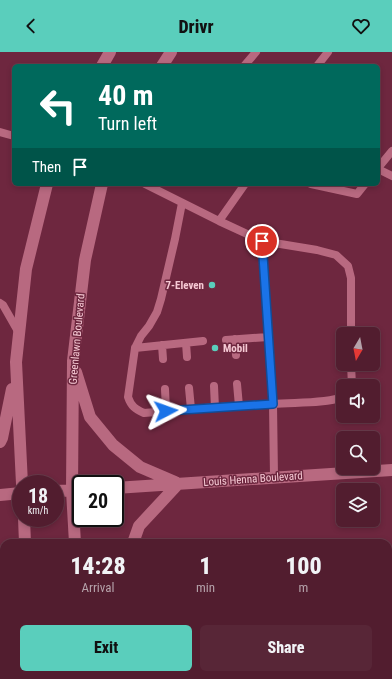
<!DOCTYPE html>
<style>
:root{--surface:#521d2f;--page:#582637;--text:#f1f3f6;--muted:#b5a2aa;--line:#683b4b;--accent:#5acebc}
body{margin:0;font-family:"Roboto Condensed",sans-serif;background:var(--page);color:var(--text);height:100vh;display:flex;flex-direction:column;font-size:15px;white-space:nowrap}
*{box-sizing:border-box;margin:0}
p{font-size:13px;color:var(--muted)}
.icon{flex:none;width:22px;height:22px;fill:none;stroke:currentColor;stroke-width:2;stroke-linecap:round;stroke-linejoin:round}
.map{position:relative;flex:1;overflow:hidden}
.panel{position:absolute;left:0px;top:487px;width:392px;height:140px;display:flex;flex-direction:column;background:var(--surface);border-radius:12px 12px 0 0;box-shadow:0 2px 6px #0003,0 0 0 1px var(--line)}
.panel>*{flex:none}
.hud{position:absolute;left:12px;top:12px;width:368px;height:122px;border-radius:6px;box-shadow:0 2px 6px #0003,0 0 0 1px var(--line);background:#00695c;color:#fff;overflow:hidden}
.needle{width:26px;rotate:190deg}
.buttons{position:absolute;left:336px;top:275px;display:grid;gap:8px}
.buttons a{display:grid;place-items:center;width:44px;height:44px;border-radius:6px;background:var(--surface);box-shadow:0 2px 6px #0003,0 0 0 1px var(--line);font-size:20px}
.speed{position:absolute;left:12px;top:423px;display:flex;gap:8px;font-size:20px;font-weight:700;text-align:center}
.speed>*{display:grid;place-content:center;width:52px;height:52px;border-radius:50%;background:var(--surface);box-shadow:0 2px 6px #0003,0 0 0 1px var(--line);line-height:1}
.speed small{font-size:10px;font-weight:400}
.speed .limit{border:2px solid #111;border-radius:6px;background:#fff;color:#111}
.pin{position:absolute;display:grid;place-items:center;width:34px;height:34px;color:#fff;margin:-17px;border:2px solid #fff;border-radius:50%;box-shadow:0 1px 4px #0007}
.me{position:absolute;width:44px;margin:-22px;rotate:86deg;stroke-linejoin:round;filter:drop-shadow(0 0 3px #0008)}
.turn{display:flex;align-items:center;gap:14px;height:84px;padding:0 20px;font-size:18px}
.turn .icon{width:52px;height:52px;stroke-width:2.5}
.turn b{display:block;font-size:28px;line-height:34px}
.then{display:flex;align-items:center;height:38px;padding:0 20px;background:#0003;gap:8px;font-size:15px}
.eta{display:flex;justify-content:space-evenly;align-items:center;height:68px;text-align:center}
.eta b{font-size:24px;font-weight:800;line-height:28px}
.action{display:flex;gap:8px;margin-top:auto;padding:8px 20px}
.action a{flex:1;height:46px;border-radius:6px;background:var(--accent);color:#111;font-size:16px;font-weight:800;line-height:46px;text-align:center}
.action a+a{background:var(--page);color:var(--text)}
header{display:flex;justify-content:space-between;align-items:center;height:52px;padding:0 20px;background:var(--accent);color:#111;font-size:18px;font-weight:800}
.map>svg:first-child{display:block}
</style>
<header><svg class="icon" aria-label="back" viewBox="0 0 24 24"><path d="M15 5l-7 7 7 7"/></svg>Drivr<svg class="icon" aria-label="heart" viewBox="0 0 24 24"><path d="M12 20l-8-8c-3-5 5-10 8-4 3-6 11-1 8 4z"/></svg></header>
<div class="map">
<svg width="392" height="627" viewBox="0 0 392 627">
<rect width="100%" height="100%" fill="#6e273f"/>
<g fill="none" stroke-linecap="round" stroke-linejoin="round">
<!-- service -->
<path stroke="#b86980" stroke-width="8" d="M244 14 256 0
M317 14 328 0
M0 80 14 84
M378 116 392 99
M378 117 392 124
M145 132 219 169 262 189 273 352 274 425
M311 132 357 142 365 132
M182 151 175 187 161 247 157 260 149 274 141 284 135 296 128 345C131 354 135 357 144 361 187 357 230 354 273 352 294 350 324 352 343 345
M219 169 245 132
M262 189 317 198 336 203 348 214 351 226V282
M0 251 3 253 19 281
M235 287 236 303
M226 288 268 285
M186 291 187 305
M162 293 163 307
M135 296 203 289
M351 312 352 334
M237 332 239 354
M214 334 215 356
M189 336 191 357
M165 337 166 359"/>
<!-- secondary -->
<path stroke="#b86980" stroke-width="12" d="M102 14 110 0
M162 14 171 0
M76 320 90 365 113 393 140 415 175 430
M0 390 2 386 12 337
M22 432 16 310 26 217 47 132
M115 436 392 418
M55 439 81 438
M0 443 21 441
M24 466 25 491
M75 491 72 439 73 309 85 208 102 132
M133 491 139 474 178 432
M32 623V627
M83 623V627
M135 623V627"/>
<!-- motorway -->
<path stroke="#209b8b" stroke-width="12" d="M388 503H392
M0 531H4
M388 617 392 616
M215 627 281 623"/>
</g>
<g fill="none" stroke-linecap="round" stroke-linejoin="round">
<defs>
<path id="route" d="M166 359 273 352 262 189"/>
</defs>
<!-- route casing -->
<use href="#route" stroke="#114b97" stroke-width="10"/>
<!-- route -->
<use href="#route" stroke="#1a73e8" stroke-width="7"/>
</g>
<!-- markers -->
<g fill="#5acebc" stroke="#6e273f" stroke-width="1.5">
<circle cx="212" cy="233" r="4"/>
<circle cx="215" cy="296" r="4"/>
</g>
<g text-anchor="middle" dominant-baseline="central" stroke-width="3" stroke-linejoin="round" paint-order="stroke">
<!-- poi labels -->
<g font-size="11" font-weight="bold" fill="#f6c9d4" stroke="#6e273f" text-anchor="end">
<text x="204" y="233">7-Eleven</text>
<text x="223" y="296" text-anchor="start">Mobil</text>
</g>
<!-- street labels -->
<g font-size="11" fill="#f6c9d4" stroke="#6e273f">
<text transform="translate(77 287) rotate(-85)">Greenlawn Boulevard</text>
<text transform="translate(253 427) rotate(-4)">Louis Henna Boulevard</text>
</g>
</g>
</svg>
<div class="buttons">
<a><svg class="needle" viewBox="-14 -14 28 28"><path d="M0-13l5 13h-10z" fill="#e53935"/><path d="M0 13l5-13h-10z" fill="#b5a2aa"/></svg></a>
<a><svg class="icon" aria-label="sound" viewBox="0 0 24 24"><path d="M4 9h4l5-4v14l-5-4H4zM17 9q2 3 0 6"/></svg></a>
<a><svg class="icon" aria-label="search" viewBox="0 0 24 24"><circle cx="10" cy="10" r="6"/><path d="M15 15l6 6"/></svg></a>
<a><svg class="icon" aria-label="layers" viewBox="0 0 24 24"><path d="M12 4l9 5-9 5-9-5zM3 14l9 5 9-5"/></svg></a>
</div>
<div class="speed"><div>18<small>km/h</small></div><div class="limit">20</div></div>
<div class="pin" style="left:262px;top:189px;background:#d93025"><svg class="icon" aria-label="arrive" viewBox="0 0 24 24"><path d="M6 21V4h12l-3 4 3 4H6"/></svg></div>
<svg class="me" style="left:166px;top:359px" viewBox="-20 -20 40 40"><path d="M0-17L14 15 0 8-14 15z" fill="#1a73e8" stroke="#fff" stroke-width="4"/></svg>
<div class="hud">
<div class="turn"><svg class="icon" aria-label="left" viewBox="0 0 24 24"><path d="M17 20v-9H6M10 6l-5 5 5 5"/></svg><div><b>40 m</b>Turn left</div></div>
<div class="then">Then<svg class="icon" aria-label="arrive" viewBox="0 0 24 24"><path d="M6 21V4h12l-3 4 3 4H6"/></svg></div>
</div>
<section class="panel">
<div class="eta">
<div><b>14:28</b><p>Arrival</p></div>
<div><b>1</b><p>min</p></div>
<div><b>100</b><p>m</p></div>
</div>
<div class="action"><a>Exit</a><a>Share</a></div>
</section>
</div>
